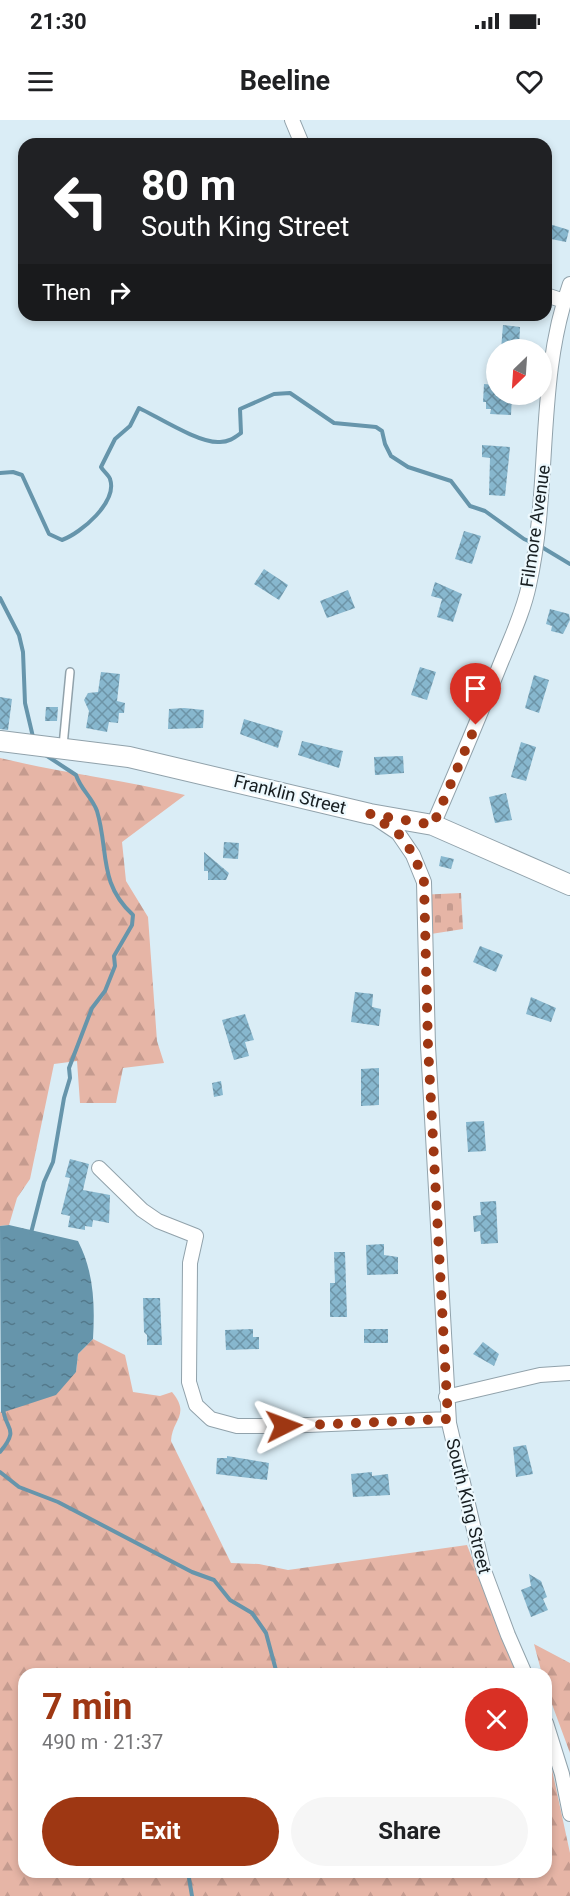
<!DOCTYPE html>
<meta charset="utf-8">
<style>
:root{--surface:#fff;--page:#f6f6f6;--text:#202124;--muted:#757577;--accent:#9e3713}
body{margin:0;font-family:Roboto,sans-serif;background:var(--page);color:var(--text);height:100vh;display:flex;flex-direction:column;font-size:22px;white-space:nowrap}
*{box-sizing:border-box;margin:0}
p{font-size:20px;color:var(--muted)}
.icon{flex:none;width:33px;height:33px;fill:none;stroke:currentColor;stroke-width:2;stroke-linecap:round;stroke-linejoin:round}
.map{position:relative;flex:1;overflow:hidden}
.panel{position:absolute;left:18px;top:1548px;width:534px;height:210px;display:flex;flex-direction:column;background:var(--surface);border-radius:18px;box-shadow:0 3px 9px #0003}
.panel>*{flex:none}
.top-card{position:absolute;left:18px;top:18px;width:534px;height:183px;border-radius:18px;box-shadow:0 3px 9px #0003;background:#202124;color:#fff;overflow:hidden}
.needle{width:39px;rotate:205deg}
.fabs{position:absolute;left:486px;top:219px;display:grid;gap:12px}
.fabs a{display:grid;place-items:center;width:66px;height:66px;border-radius:50%;background:var(--surface);box-shadow:0 3px 9px #0003;font-size:30px}
.pin{position:absolute;display:grid;place-items:center;width:51px;height:51px;color:#fff;margin:-62px -26px;border-radius:50% 50% 50% 0;rotate:-45deg;box-shadow:0 0 6px #0007}
.pin .icon{rotate:45deg}
.me{position:absolute;width:66px;margin:-33px;rotate:87deg;stroke-linejoin:round;filter:drop-shadow(0 0 4px #0008)}
.turn{display:flex;align-items:center;gap:21px;height:126px;padding:0 24px;font-size:27px}
.turn .icon{width:78px;height:78px;stroke-width:2.5}
.turn b{display:block;font-size:42px;line-height:51px}
.then{display:flex;align-items:center;height:57px;padding:0 24px;background:#0003;gap:12px;font-size:22px}
.round{display:grid;place-items:center;flex:none;width:63px;height:63px;border-radius:32px;background:var(--page)}
.head{display:flex;align-items:center;justify-content:space-between;height:102px;padding:0 24px}
h1{font-size:36px;font-weight:700;line-height:45px;color:var(--accent)}
.cta{display:flex;gap:12px;margin-top:auto;padding:12px 24px}
.cta a{flex:1;height:69px;border-radius:36px;background:var(--accent);color:#fff;font-size:24px;font-weight:700;line-height:69px;text-align:center}
.cta a+a{background:var(--page);color:var(--text)}
.status{display:flex;justify-content:space-between;align-items:center;height:42px;padding:0 30px;background:var(--surface);direction:ltr}
.status svg{height:16px;fill:currentColor}
header{display:flex;justify-content:space-between;align-items:center;height:78px;padding:0 24px;background:var(--surface);font-size:27px;font-weight:700}
.map>svg:first-child{display:block}
</style>
<div class="status"><b>21:30</b><svg viewBox="0 0 49 12"><path d="M0 12V9h3v3zM5 12V6h3v6zM10 12V3h3v9zM15 12V0h3v12zM26 1h20v11H26zM47 4h2v5h-2z"/></svg></div>
<header><svg class="icon" aria-label="menu" viewBox="0 0 24 24"><path d="M4 6h16M4 12h16M4 18h16"/></svg>Beeline<svg class="icon" aria-label="heart" viewBox="0 0 24 24"><path d="M12 20l-8-8c-3-5 5-10 8-4 3-6 11-1 8 4z"/></svg></header>
<div class="map">
<svg width="570" height="1776" viewBox="0 0 570 1776">
<defs>
<pattern id="forest-firs" width="22" height="20" patternUnits="userSpaceOnUse" patternTransform="scale(1.5)"><rect width="22" height="20" fill="#e6b5a6"/><path d="M5 1l3.5 6h-7zM16 11l3.5 6h-7z" fill="#c59b8f"/></pattern>
<pattern id="cemetery-stones" width="16" height="16" patternUnits="userSpaceOnUse" patternTransform="scale(1.5)"><rect width="16" height="16" fill="#e6b5a6"/><path d="M2 7V4a2 2 0 0 1 4 0v3zM10 15v-3a2 2 0 0 1 4 0v3z" fill="#c59b8f"/></pattern>
<pattern id="water-ripples" width="26" height="14" patternUnits="userSpaceOnUse" patternTransform="scale(1.5)"><rect width="26" height="14" fill="#6695ab"/><path d="M2 4q2-2 4 0t4 0M15 11q2-2 4 0t4 0" fill="none" stroke="#53798b"/></pattern>
<pattern id="building-cross-hatch" width="8" height="8" patternUnits="userSpaceOnUse" patternTransform="scale(1.5)"><rect width="8" height="8" fill="#87b7ce"/><path d="M0 0l8 8M0 8l8-8" fill="none" stroke="#6d94a7"/></pattern>
</defs>
<rect width="100%" height="100%" fill="#daedf6"/>
<!-- forest -->
<path fill="url(#forest-firs)" d="M0 638C62 653 124 660 185 675L122 722 126 761 148 797 157 921 164 943 123 948 116 983H80L77 941 54 944 30 1059 17 1078 9 1105 0 1106Z
M93 1219 125 1235 133 1272 160 1276 172 1272C191 1295 172 1299 171 1321L231 1443 259 1444 288 1450 467 1425 517 1554H24V1752H546V1622L570 1733V1776H0V1292L76 1252 78 1234Z
M534 1524 570 1543V1633L546 1568V1554H542Z"/>
<!-- cemetery -->
<path fill="url(#cemetery-stones)" d="M461 773 463 809 418 816V775Z"/>
<!-- water -->
<path fill="url(#water-ripples)" d="M9 1105 78 1121C94 1152 95 1185 93 1219L78 1234 76 1252 56 1275 1 1293 0 1106Z"/>
<g fill="none" stroke-linecap="round" stroke-linejoin="round">
<!-- stream -->
<path stroke="#6695ab" stroke-width="4" d="M0 353 13 352 22 355 49 414 62 420C81 413 118 382 110 359 109 355 103 351 101 347L115 319 130 306 139 288C158 297 200 324 220 322 229 322 234 318 241 313L240 289 274 274 290 273 334 303 376 307 382 311 385 324 391 336 408 347 451 361 470 386 485 391 524 419 533 423
M540 426 570 444
M0 478 19 515 23 532 25 583 33 617
M31 1113 44 1062 53 1042 64 978 70 958 69 948 92 888 105 871 115 846 114 836 132 805 133 795C98 763 109 731 97 691 92 677 81 670 76 655L44 634
M0 1332C21 1307 4 1310 3 1287
M0 1352 19 1367 58 1382 192 1452 214 1460 230 1480 252 1493 266 1513 277 1554
M188 1752 192 1776"/>
</g>
<!-- building -->
<path fill="url(#building-cross-hatch)" d="M546 103 569 110 566 122 546 118Z
M503 205 520 207 519 230H501Z
M484 264 496 265V274H512L511 295 490 294 491 289H486V282H483Z
M482 325 510 327 505 376 489 375 490 338 482 337Z
M464 411 481 416 472 444 455 439Z
M264 449 288 465 279 480 254 464Z
M435 462 462 474 453 502 437 497 442 479 431 476Z
M348 470 355 488 327 498 320 481Z
M550 489 569 494 570 500 563 514 551 511 552 506 546 504Z
M420 547 436 552 427 580 411 575Z
M101 552 120 554 117 581 125 583 124 593H119L118 603 109 602 107 612 86 608 89 591 84 580 88 573 98 572Z
M534 555 549 560 539 593 525 588Z
M0 577 12 579 8 610 0 609Z
M46 587H58L57 601H45Z
M184 588 204 590 203 608 168 609 169 589Z
M244 599 283 611 278 628 240 614Z
M302 621 343 631 339 648 298 635Z
M521 622 536 627 526 661 511 657Z
M403 636 404 653 375 655 374 637Z
M506 673 512 700 495 703 489 677Z
M224 722 239 723 238 739 223 738Z
M204 732 229 753 226 760H208V751H204Z
M441 736 454 739 451 749 439 746Z
M480 826 503 835 496 852 473 842Z
M355 872 373 874 372 887 381 889 379 906 351 902Z
M531 877 556 888 551 902 526 894Z
M245 894 254 920 245 922 249 936 234 940 222 900Z
M379 948V985L361 986V949Z
M221 961 223 975 214 977 212 963Z
M484 1001 486 1031 468 1032 466 1002Z
M70 1039 89 1044 83 1070 110 1075 109 1103 93 1100 92 1107 85 1106V1110L68 1107 70 1096 61 1094 70 1058 65 1057Z
M496 1081 498 1123 481 1124 480 1111 474 1112 473 1096 481 1095 480 1082Z
M384 1124V1135L398 1137V1154L367 1155 366 1125Z
M334 1132H345L347 1197H330V1163H335Z
M143 1178H160L162 1225H147V1215L144 1212Z
M253 1209V1217H259V1229L226 1230 225 1210Z
M364 1209H388V1223H364Z
M483 1222 499 1234 494 1246 473 1234Z
M526 1325 533 1354 516 1357 513 1327Z
M227 1336 269 1343 267 1360 216 1354 217 1338H227Z
M372 1352V1356L388 1354 390 1375 353 1377 351 1354Z
M529 1454 541 1461 547 1477 543 1479 548 1490 531 1497 521 1470 531 1466Z"/>
<g fill="none" stroke-linecap="round" stroke-linejoin="round">
<defs>
<path id="service" d="M63 626 70 552"/>
<path id="minor" d="M292 0 302 24
M546 175 564 181
M374 697 398 713 413 735 424 762 428 926 449 1303 483 1448 508 1515 525 1554
M433 705C455 654 477 602 498 550 509 522 523 494 529 465 551 367 536 258 570 164
M99 1048 142 1090 158 1101 196 1116 190 1143 189 1262 196 1285 211 1299 237 1306H284L448 1299
M446 1277 540 1255 570 1253
M546 1603 562 1654 570 1694"/>
<path id="secondary" d="M0 621 129 637 370 694 433 705 570 765"/>
</defs>
<!-- service casing -->
<use href="#service" stroke="#91a2ab" stroke-width="10"/>
<!-- minor casing -->
<use href="#minor" stroke="#91a2ab" stroke-width="16"/>
<!-- secondary casing -->
<use href="#secondary" stroke="#91a2ab" stroke-width="22"/>
<!-- service -->
<use href="#service" stroke="#fff" stroke-width="7"/>
<!-- minor -->
<use href="#minor" stroke="#fff" stroke-width="14"/>
<!-- secondary -->
<use href="#secondary" stroke="#fff" stroke-width="20"/>
</g>
<g fill="none" stroke-linecap="round" stroke-linejoin="round">
<!-- route -->
<path stroke="#9e3713" stroke-width="10" stroke-dasharray="0 18" d="M284 1306 448 1299 428 926 424 762 414 735 398 713 370 694 433 705 476 605"/>
</g>
<g text-anchor="middle" dominant-baseline="central" stroke-width="4.5" stroke-linejoin="round" paint-order="stroke">
<!-- street labels -->
<g font-size="18" fill="#171e21" stroke="#edf9fe">
<text transform="translate(535 406) rotate(-82)">Filmore Avenue</text>
<text transform="translate(290 674) rotate(14)">Franklin Street</text>
<text transform="translate(469 1386) rotate(76)">South King Street</text>
</g>
</g>
</svg>
<div class="fabs">
<a><svg class="needle" viewBox="-14 -14 28 28"><path d="M0-13l5 13h-10z" fill="#e53935"/><path d="M0 13l5-13h-10z" fill="#757577"/></svg></a>
</div>
<div class="pin" style="left:476px;top:605px;background:#d93025"><svg class="icon" aria-label="arrive" viewBox="0 0 24 24"><path d="M6 21V4h12l-3 4 3 4H6"/></svg></div>
<svg class="me" style="left:284px;top:1306px" viewBox="-20 -20 40 40"><path d="M0-17L14 15 0 8-14 15z" fill="#9e3713" stroke="#fff" stroke-width="4"/></svg>
<div class="top-card">
<div class="turn"><svg class="icon" aria-label="left" viewBox="0 0 24 24"><path d="M17 20v-9H6M10 6l-5 5 5 5"/></svg><div><b>80 m</b>South King Street</div></div>
<div class="then">Then<svg class="icon" aria-label="right" viewBox="0 0 24 24"><path d="M7 20v-9h11M14 6l5 5-5 5"/></svg></div>
</div>
<section class="panel">
<div class="head"><div><h1>7 min</h1><p>490 m · 21:37</p></div><a class="round" style="background:#d93025;color:#fff"><svg class="icon" aria-label="close" viewBox="0 0 24 24"><path d="M6 6l12 12M18 6L6 18"/></svg></a></div>
<div class="cta"><a>Exit</a><a>Share</a></div>
</section>
</div>
